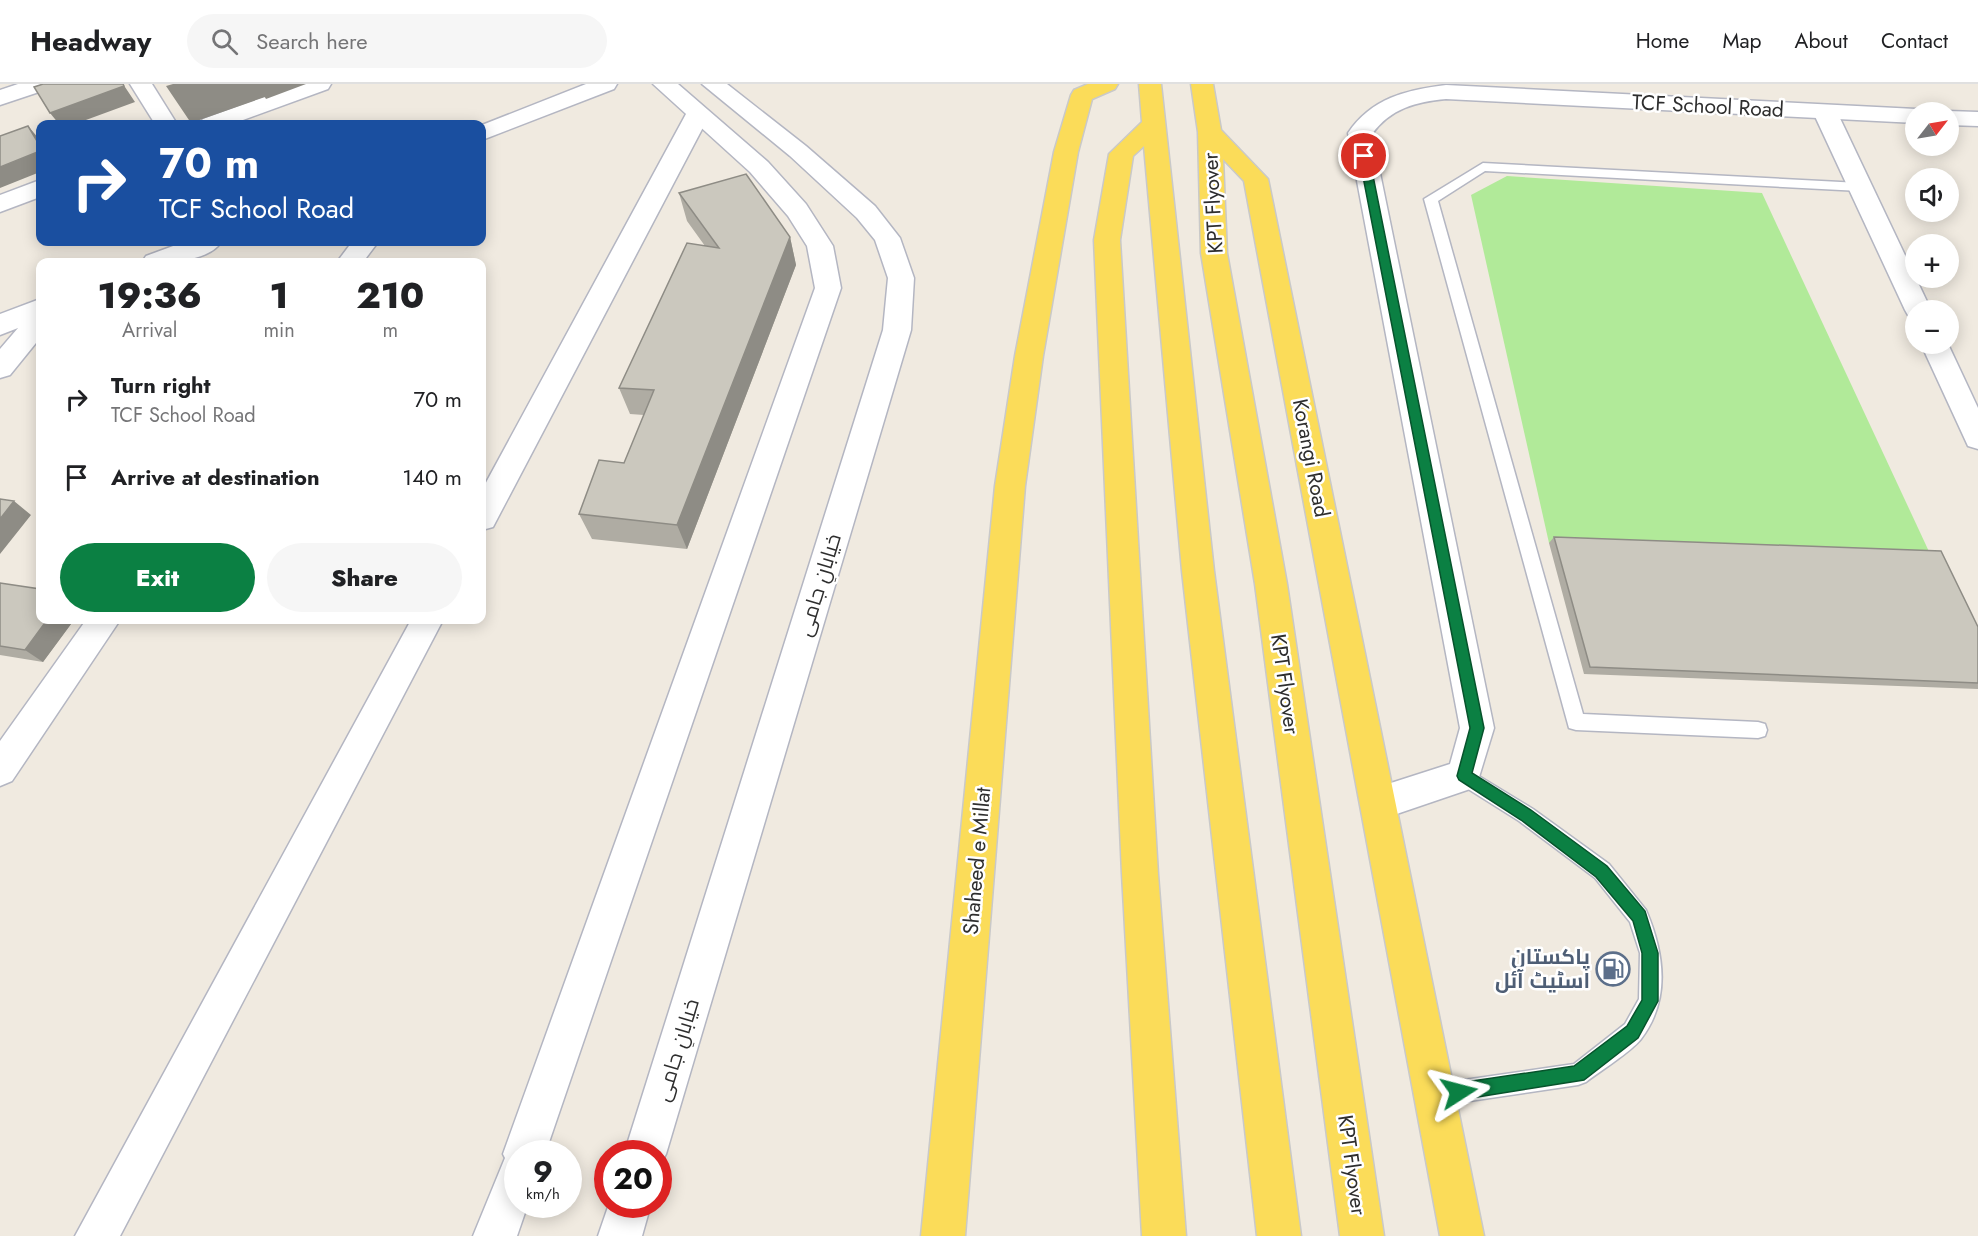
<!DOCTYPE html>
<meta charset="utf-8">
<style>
:root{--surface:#fff;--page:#f6f6f6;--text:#202124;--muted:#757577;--line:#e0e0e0;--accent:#0b8043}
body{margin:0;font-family:Jost,Cairo,sans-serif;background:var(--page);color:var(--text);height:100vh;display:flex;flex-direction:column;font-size:22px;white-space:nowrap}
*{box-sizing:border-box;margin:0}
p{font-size:20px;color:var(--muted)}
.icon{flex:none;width:33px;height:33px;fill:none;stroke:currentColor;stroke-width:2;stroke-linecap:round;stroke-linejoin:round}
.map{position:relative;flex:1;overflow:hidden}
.drawer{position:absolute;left:36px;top:174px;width:450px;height:366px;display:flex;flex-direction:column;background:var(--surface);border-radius:12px;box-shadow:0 3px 15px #0003}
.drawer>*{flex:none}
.banner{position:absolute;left:36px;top:36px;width:450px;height:126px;border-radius:12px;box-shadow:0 3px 15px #0003;background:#1a4fa0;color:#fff;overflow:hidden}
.needle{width:39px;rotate:59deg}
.fabs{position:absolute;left:1905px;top:18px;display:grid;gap:12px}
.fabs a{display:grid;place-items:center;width:54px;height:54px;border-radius:50%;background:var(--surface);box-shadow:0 3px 15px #0003;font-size:30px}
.speed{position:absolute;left:504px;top:1056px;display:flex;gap:12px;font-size:30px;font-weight:700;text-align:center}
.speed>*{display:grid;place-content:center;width:78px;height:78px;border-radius:50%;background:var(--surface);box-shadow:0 3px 15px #0003;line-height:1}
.speed small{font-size:15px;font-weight:400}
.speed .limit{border:9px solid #d22;background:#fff;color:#111}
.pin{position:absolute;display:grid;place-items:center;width:51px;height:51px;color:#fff;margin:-26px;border:3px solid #fff;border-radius:50%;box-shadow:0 2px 6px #0007}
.me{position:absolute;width:66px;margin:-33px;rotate:81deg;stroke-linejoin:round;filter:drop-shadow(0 0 4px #0008)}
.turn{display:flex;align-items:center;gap:21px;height:126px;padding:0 24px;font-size:27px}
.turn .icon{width:78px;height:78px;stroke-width:2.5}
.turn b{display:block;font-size:42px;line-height:51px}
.eta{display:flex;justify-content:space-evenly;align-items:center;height:102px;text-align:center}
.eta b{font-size:36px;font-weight:800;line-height:42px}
.primary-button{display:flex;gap:12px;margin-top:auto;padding:12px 24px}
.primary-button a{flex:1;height:69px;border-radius:36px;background:var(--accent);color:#fff;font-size:24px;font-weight:800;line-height:69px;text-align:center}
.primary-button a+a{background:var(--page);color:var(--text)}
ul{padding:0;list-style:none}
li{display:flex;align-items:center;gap:18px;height:78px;padding:0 24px}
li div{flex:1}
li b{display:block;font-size:22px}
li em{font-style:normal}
header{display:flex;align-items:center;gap:36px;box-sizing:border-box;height:84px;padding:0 30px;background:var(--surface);border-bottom:2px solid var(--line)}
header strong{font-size:28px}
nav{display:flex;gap:33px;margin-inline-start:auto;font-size:21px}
.search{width:420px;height:54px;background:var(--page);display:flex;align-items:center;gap:15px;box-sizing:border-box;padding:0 21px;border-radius:33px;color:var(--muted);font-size:22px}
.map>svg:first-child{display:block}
</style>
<header>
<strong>Headway</strong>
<div class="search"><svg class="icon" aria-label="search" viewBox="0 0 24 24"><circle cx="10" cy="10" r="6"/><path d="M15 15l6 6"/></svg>Search here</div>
<nav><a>Home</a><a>Map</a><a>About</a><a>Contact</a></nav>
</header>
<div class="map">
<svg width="1978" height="1152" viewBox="0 0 1978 1152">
<rect width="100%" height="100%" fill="#f0eae0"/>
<!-- green -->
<path fill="#b1ea99" d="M1507 92 1762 109 1932 474 1549 459 1471 111Z"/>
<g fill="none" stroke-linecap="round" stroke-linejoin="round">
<defs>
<path id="service" d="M1483 79 1860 99 1867 103 1860 107 1485 87 1438 117 1583 630 1758 638 1765 640 1767 646 1765 652 1758 654 1576 646 1569 644 1424 115Z
M1464 683 1533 725 1609 780 1646 826C1664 868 1671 916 1641 955 1631 968 1600 987 1586 998L1578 1001 1436 1022 1428 1019 1425 1011 1428 1003 1436 1000 1574 980 1625 940 1639 915 1640 869 1630 838 1595 794 1519 737 1457 698 1454 692 1457 686Z"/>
<path id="minor" d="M18 0H51L48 5 0 21V6Z
M130 0H152L177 40H155Z
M299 0H331L328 5 232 40H199L203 35Z
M586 0H617L614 5 482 56V41Z
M1825 21 1833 23 1837 28 1931 226H1916V235L1909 233 1905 226 1813 28 1817 23Z
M698 23 706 25 710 30 493 443 482 446V406L686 30 690 25Z
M40 96V113L0 128V111Z
M184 158H221C209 178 163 180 142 178L146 172Z
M352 158H378L363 178H337Z
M40 215V254L10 291 0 294V265L18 244 0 251V230Z
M1921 260H1948L1978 324V365L1968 362Z
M86 536H120L12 697 0 702V657Z
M411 536H443L120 1152H75Z"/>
<path id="tertiary" d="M1446 1 1916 25 1925 28H1916V39L1446 15C1416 18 1391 24 1372 50L1494 644 1476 703 1379 736 1366 731 1361 719 1366 707 1450 680 1460 644 1348 49C1372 14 1406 6 1446 1Z
M1948 27 1978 28V42L1948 41V28H1941Z"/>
<path id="secondary" d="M653 0H678L768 78 806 120 833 162 841 204 545 1070H518V1120H528L517 1152H473L505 1074 503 1070 815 204 807 162 788 132 750 88Z
M702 0H727L806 62 875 122 900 154 914 194 911 246 666 1070 658 1085V1070H624L883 246 888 194 875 156 857 134 790 72Z
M609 1120H651L642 1152H598Z"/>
<path id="primary" d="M1088 0H1118L1115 5 1092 15 1078 68 1043 272 1025 402 965 1152H921L995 402 1015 272 1054 68 1071 11 1074 6Z
M1139 0H1161L1214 487 1301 1152H1257L1182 487 1144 62 1133 72 1120 156 1158 790 1186 1152H1142L1122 790 1094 156 1109 70 1142 38Z
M1191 0H1213L1221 46 1268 95 1484 1152H1440L1244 97 1223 75 1227 169 1287 500 1384 1152H1340L1255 500 1201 169 1198 48Z"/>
</defs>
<!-- service casing -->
<use href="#service" stroke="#b4b6c2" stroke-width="3"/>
<!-- minor casing -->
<use href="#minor" stroke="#b4b6c2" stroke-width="3"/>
<!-- tertiary casing -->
<use href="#tertiary" stroke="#b4b6c2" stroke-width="3"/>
<!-- secondary casing -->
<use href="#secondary" stroke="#b4b6c2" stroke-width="3"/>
<!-- primary casing -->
<use href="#primary" stroke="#c9c9c9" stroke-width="3"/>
<!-- service -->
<use href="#service" fill="#fff" fill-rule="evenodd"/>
<!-- minor -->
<use href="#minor" fill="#fff" fill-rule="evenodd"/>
<!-- tertiary -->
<use href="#tertiary" fill="#fff" fill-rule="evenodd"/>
<!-- secondary -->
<use href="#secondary" fill="#fff" fill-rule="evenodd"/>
<!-- primary -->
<use href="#primary" fill="#fbdc59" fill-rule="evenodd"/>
</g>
<!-- wall -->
<path fill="#afaca3" d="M679 109 790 153 796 181 687 465 592 455 579 430 624 379 644 331 630 330 619 304 705 162 687 137Z
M1554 453 1978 543V605L1584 590 1549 459Z
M0 499 40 536H74L43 578 0 571Z"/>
<!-- shaded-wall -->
<path fill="#8e8c85" d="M123 0 135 18 75 40H59L50 29Z
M173 0H257L265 13 191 39 166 2Z
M257 0H306L266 15Z
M28 42 40 56V62Z
M40 67V88L0 104V83Z
M790 153 796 181 687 465 677 441Z
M14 417 31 431 0 470V435Z
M47 536H74L43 578 25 566Z"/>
<!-- building -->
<path fill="#cbc8be" stroke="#8e8c85" stroke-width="1.5" d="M43 0H123L124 2 50 29 34 3Z
M28 42 40 62V67L0 83V52Z
M746 90 790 153 677 441 579 430 599 376 624 379 654 306 619 304 687 159 719 164 679 109Z
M0 415 14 417 0 435Z
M1554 453 1941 467 1978 543V599L1590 583Z
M0 499 40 505V536H47L25 566 0 562Z"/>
<!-- route -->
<path fill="#0b8043" stroke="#07532c" stroke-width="1.5" d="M1364 68 1369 72 1484 644 1472 689 1531 726 1607 782 1645 827 1658 869V917L1638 954 1584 996 1459 1016 1453 1014 1451 1008 1453 1002 1459 999 1574 982 1627 942 1642 916V869L1633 837 1596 793 1521 736 1459 696 1457 692 1470 644 1359 72Z"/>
<!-- icons -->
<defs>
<symbol id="fuel-ring" viewBox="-11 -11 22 22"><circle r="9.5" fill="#fff" stroke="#5c6f8a" stroke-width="1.5"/><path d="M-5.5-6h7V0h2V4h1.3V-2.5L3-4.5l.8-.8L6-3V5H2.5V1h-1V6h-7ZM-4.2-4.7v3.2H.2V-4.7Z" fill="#5c6f8a"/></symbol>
</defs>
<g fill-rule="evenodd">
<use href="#fuel-ring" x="1594" y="866" width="38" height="38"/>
</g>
<g text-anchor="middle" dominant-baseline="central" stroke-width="5" stroke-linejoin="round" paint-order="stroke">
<!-- street labels -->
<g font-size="21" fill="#2e2e2e" stroke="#fff">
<text transform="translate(1708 22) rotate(3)">TCF School Road</text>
<text transform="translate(1213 119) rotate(-93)">KPT Flyover</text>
<text transform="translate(1311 374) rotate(79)">Korangi Road</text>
<text transform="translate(819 501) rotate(-73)">خیابانِ جامی</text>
<text transform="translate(1285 600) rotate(82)">KPT Flyover</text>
<text transform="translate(977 777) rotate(-85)">Shaheed e Millat</text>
<text transform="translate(677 966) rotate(-73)">خیابانِ جامی</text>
<text transform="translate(1352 1081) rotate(82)">KPT Flyover</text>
</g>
<!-- service labels -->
<g font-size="21" font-weight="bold" fill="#4e5e75" stroke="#fff" text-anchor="end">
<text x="1590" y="873">پاکستان<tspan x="1590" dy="24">اسٹیٹ آئل</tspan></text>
</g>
</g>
</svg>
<div class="fabs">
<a><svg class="needle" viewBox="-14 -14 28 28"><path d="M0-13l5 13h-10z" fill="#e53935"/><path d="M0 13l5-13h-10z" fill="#757577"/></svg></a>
<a><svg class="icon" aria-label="sound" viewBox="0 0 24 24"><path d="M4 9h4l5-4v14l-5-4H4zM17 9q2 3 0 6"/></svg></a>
<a>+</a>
<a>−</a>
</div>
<div class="speed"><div>9<small>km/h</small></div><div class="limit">20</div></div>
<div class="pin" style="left:1364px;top:72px;background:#d93025"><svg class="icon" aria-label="arrive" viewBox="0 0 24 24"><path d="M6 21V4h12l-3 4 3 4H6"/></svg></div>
<svg class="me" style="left:1459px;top:1008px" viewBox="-20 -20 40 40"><path d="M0-17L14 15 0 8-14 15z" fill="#0b8043" stroke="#fff" stroke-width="4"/></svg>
<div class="banner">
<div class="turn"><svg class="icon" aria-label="right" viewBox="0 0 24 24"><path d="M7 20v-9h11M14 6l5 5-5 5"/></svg><div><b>70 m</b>TCF School Road</div></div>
</div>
<section class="drawer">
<div class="eta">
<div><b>19:36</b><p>Arrival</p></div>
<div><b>1</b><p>min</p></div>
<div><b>210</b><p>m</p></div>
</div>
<ul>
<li><svg class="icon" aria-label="right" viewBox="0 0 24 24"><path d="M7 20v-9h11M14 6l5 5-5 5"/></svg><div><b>Turn right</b><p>TCF School Road</p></div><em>70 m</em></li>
<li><svg class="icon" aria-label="arrive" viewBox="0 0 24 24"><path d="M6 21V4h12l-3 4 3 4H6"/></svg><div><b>Arrive at destination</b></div><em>140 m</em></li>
</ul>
<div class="primary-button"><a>Exit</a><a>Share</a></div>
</section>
</div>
